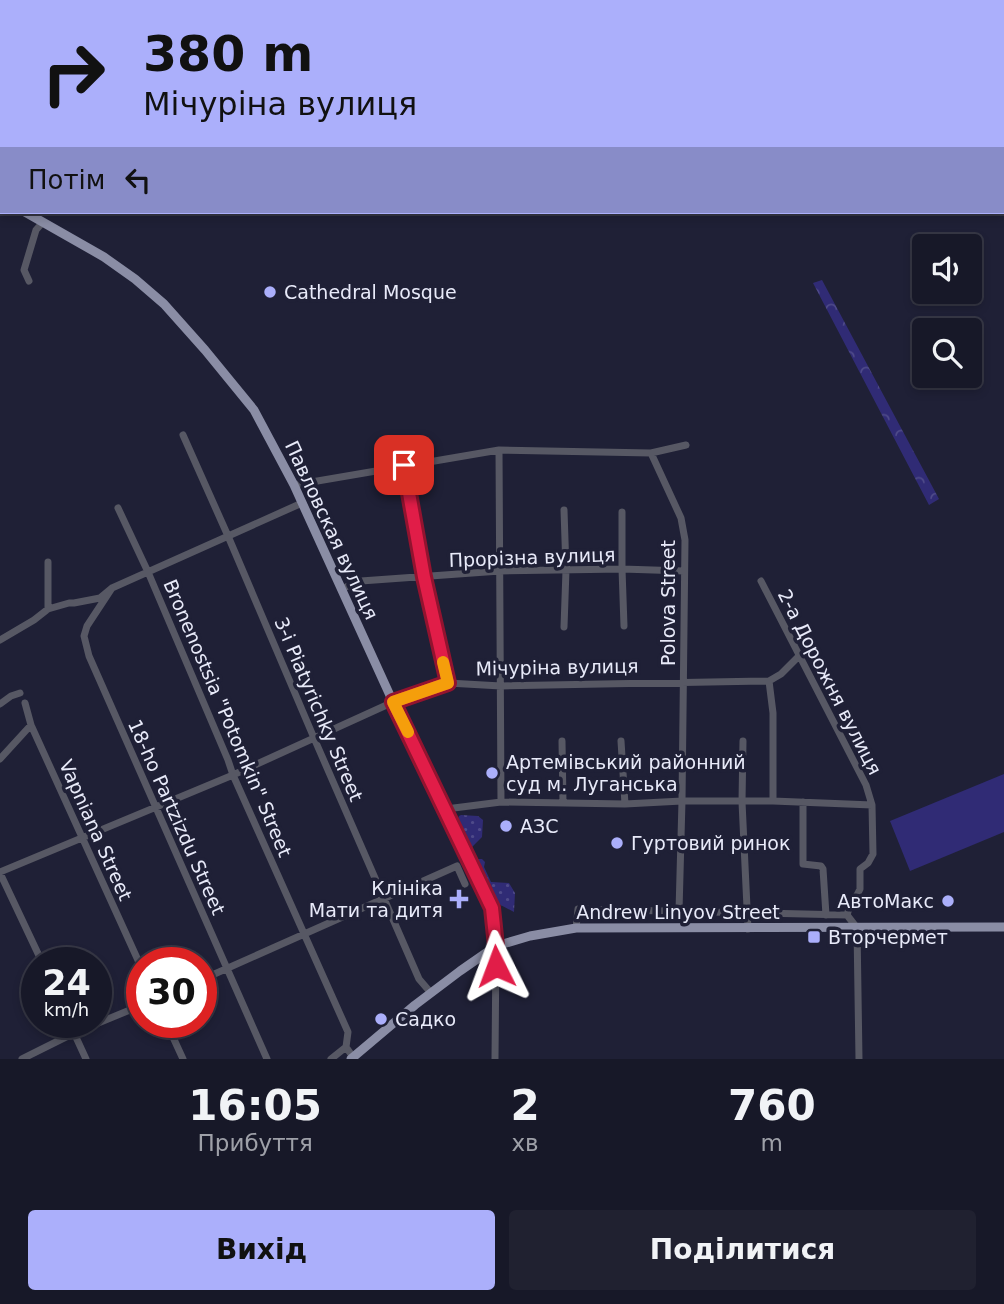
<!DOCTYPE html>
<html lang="uk">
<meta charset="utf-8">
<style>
:root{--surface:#171828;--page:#202130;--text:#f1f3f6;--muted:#9ea0a8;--line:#363745;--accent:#abaffb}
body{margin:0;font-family:"DejaVu Sans",sans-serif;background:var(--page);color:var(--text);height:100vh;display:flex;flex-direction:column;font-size:26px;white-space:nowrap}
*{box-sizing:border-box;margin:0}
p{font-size:23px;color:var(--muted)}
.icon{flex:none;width:38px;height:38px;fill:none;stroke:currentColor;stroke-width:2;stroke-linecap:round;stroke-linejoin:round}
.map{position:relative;height:1059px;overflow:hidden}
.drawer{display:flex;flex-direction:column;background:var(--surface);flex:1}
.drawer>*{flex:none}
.top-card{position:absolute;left:0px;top:0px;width:1004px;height:214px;box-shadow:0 4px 10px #0003,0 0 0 2px var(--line);background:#abaffb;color:#111;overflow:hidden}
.buttons{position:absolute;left:912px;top:234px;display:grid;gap:14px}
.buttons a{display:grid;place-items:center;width:70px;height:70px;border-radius:7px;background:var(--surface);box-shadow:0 4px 10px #0003,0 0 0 2px var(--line);font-size:35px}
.speed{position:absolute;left:21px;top:947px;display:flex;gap:14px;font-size:35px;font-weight:700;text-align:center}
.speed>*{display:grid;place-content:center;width:91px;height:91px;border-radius:50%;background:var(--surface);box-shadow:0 4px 10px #0003,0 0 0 2px var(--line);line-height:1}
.speed small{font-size:18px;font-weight:400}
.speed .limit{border:10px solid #d22;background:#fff;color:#111}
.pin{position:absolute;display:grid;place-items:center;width:60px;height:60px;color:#fff;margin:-30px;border-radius:14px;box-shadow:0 4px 10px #0006}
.me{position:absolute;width:77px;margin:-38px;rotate:357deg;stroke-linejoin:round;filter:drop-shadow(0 0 5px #0008)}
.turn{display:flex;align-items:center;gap:24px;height:147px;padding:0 28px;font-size:32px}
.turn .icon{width:91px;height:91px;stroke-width:2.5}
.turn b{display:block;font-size:49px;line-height:60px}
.then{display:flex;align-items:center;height:66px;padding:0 28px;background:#0003;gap:14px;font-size:26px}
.eta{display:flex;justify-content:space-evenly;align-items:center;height:119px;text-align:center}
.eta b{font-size:42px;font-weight:800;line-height:49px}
.primary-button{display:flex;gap:14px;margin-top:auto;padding:14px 28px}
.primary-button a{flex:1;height:80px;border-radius:7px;background:var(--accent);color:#111;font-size:28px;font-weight:800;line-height:80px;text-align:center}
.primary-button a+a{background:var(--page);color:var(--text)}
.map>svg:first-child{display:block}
</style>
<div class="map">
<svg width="1004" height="1059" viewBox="0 0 1004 1059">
<defs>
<pattern id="grass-dots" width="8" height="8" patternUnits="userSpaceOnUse" patternTransform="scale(1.75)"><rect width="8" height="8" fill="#302b75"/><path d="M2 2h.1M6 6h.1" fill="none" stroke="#4e4a89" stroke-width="1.8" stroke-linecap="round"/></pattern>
<pattern id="forest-crowns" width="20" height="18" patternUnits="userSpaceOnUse" patternTransform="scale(1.75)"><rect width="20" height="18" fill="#302b75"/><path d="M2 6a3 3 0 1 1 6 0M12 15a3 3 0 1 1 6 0" fill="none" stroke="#4e4a89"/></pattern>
</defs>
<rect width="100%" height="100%" fill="#1f2036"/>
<!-- grass -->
<path fill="url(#grass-dots)" d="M461 815 478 816 483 820 482 837 472 847H468L457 821 459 816Z
M478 859H482L485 862 484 867 491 882 509 883 515 893 514 912 497 903 476 863Z"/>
<!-- forest -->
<path fill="url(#forest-crowns)" d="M0 0H179L178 2H2V166L0 165Z
M822 280 939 499 929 505 813 283Z"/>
<!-- pitch -->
<path fill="#302b75" d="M1004 774V832L910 871 890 821Z"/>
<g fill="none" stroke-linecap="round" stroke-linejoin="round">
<!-- minor -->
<path stroke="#575864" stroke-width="7" d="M29 281 24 270 36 230 43 222
M183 435 228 536 314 738 419 979 431 993
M499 450 501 802
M651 453 681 518 685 540 682 801 679 911
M404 465 424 577 448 683
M294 485 499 450 651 453 686 445
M118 508 148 572 228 760 233 775 348 1032 346 1047 353 1057
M564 510 566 570 564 627
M622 512V569L624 626
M761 581 866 785 872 805 873 854 868 863 860 869V889L857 895 851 902 847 915
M112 588 87 626 84 636 89 656 267 1059
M341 589 361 581 500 571 622 569 684 571
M48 609V562
M0 640 34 620 48 609 69 603H74L100 598 112 588 302 503
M769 681 773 713V801
M25 703 31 725 142 969
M0 704 11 696 20 693
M562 741 563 803
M621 741 625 804
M743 741 742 802 748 929
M0 759 31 725
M803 802V864L821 866 823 869 826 915
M446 809 501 802 625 804 682 801H773L872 805
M0 872 233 775 402 698 448 683 501 686 769 681 781 674 799 656
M0 873 42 962
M576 928 578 909 847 915 857 928 859 1059
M201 980 457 866 465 884
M69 1022 86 1059
M166 1022 183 1059
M22 1059 74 1033 142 1005
M331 1059 346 1047
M495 1059 496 946"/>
<!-- major -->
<path stroke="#8a8da5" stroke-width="9" d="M0 197 2 198
M25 212 104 257 135 279 164 304 205 350 254 410 294 485 393 702 492 908 496 946
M351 1059 415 1005 460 971 496 946 530 936 576 928 1004 927"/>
</g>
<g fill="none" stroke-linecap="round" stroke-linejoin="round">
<defs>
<path id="route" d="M404 465 424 577 448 683 393 702 492 908 496 946V966"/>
</defs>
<!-- route casing -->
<use href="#route" stroke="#92132f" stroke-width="18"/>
<!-- route -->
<use href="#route" stroke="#e11d48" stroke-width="12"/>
<!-- slow -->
<path stroke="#f59e0b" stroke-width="12" d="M408 732 393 702 448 683 443 662"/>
</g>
<!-- markers -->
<g fill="#abaffb" stroke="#1f2036" stroke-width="2.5">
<circle cx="270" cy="292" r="7"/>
<circle cx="492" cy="773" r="7"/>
<circle cx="506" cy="826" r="7"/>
<circle cx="617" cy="843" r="7"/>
<path d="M455.5 888.5h7v7h7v7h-7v7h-7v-7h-7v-7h7z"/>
<circle cx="948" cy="901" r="7"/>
<rect x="807" y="930" width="14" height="14" rx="3.5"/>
<circle cx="381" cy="1019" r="7"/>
</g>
<g text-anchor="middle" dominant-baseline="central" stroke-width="7" stroke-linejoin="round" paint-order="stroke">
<!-- poi labels -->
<g font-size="19" fill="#e8eaf9" stroke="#1f2036" text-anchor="start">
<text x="284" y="292">Cathedral Mosque</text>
<text x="506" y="762">Артемівський районний<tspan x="506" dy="22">суд м. Луганська</tspan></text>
<text x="520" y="826">АЗС</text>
<text x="631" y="843">Гуртовий ринок</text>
<text x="443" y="888" text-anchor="end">Клініка<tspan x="443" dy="22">Мати та дитя</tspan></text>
<text x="934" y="901" text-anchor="end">АвтоМакс</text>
<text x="828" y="937">Вторчермет</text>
<text x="395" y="1019">Садко</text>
</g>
<!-- street labels -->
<g font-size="19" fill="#e8eaf9" stroke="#1f2036">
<text transform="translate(332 530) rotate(65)">Павловская вулиця</text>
<text transform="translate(532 557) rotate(-2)">Прорізна вулиця</text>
<text transform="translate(668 603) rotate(-90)">Polova Street</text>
<text transform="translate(557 667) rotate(-1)">Мічуріна вулиця</text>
<text transform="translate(830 682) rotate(63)">2-а Дорожня вулиця</text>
<text transform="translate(319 709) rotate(67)">3-i Piatyrichky Street</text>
<text transform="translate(228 718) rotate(67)">Bronenostsia "Potomkin" Street</text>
<text transform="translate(177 817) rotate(66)">18-ho Partzizdu Street</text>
<text transform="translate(96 830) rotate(66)">Vapniana Street</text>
<text x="678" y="912">Andrew Linyov Street</text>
</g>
</g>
</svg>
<div class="buttons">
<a><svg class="icon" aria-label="sound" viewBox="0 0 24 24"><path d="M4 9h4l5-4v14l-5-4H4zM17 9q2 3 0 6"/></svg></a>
<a><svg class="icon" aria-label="search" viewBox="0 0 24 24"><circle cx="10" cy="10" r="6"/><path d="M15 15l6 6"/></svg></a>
</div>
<div class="speed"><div>24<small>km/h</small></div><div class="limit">30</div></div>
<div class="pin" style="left:404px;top:465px;background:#d93025"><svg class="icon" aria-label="arrive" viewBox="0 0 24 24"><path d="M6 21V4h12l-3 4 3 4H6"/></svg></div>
<svg class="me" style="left:496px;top:966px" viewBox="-20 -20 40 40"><path d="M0-17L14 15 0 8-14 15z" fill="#e11d48" stroke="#fff" stroke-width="4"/></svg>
<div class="top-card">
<div class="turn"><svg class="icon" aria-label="right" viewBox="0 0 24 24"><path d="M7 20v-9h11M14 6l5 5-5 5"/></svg><div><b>380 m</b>Мічуріна вулиця</div></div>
<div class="then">Потім<svg class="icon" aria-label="left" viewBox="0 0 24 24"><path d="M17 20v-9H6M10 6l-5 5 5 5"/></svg></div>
</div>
</div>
<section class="drawer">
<div class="eta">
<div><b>16:05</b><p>Прибуття</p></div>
<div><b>2</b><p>хв</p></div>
<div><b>760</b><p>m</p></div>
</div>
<div class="primary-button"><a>Вихід</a><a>Поділитися</a></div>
</section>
